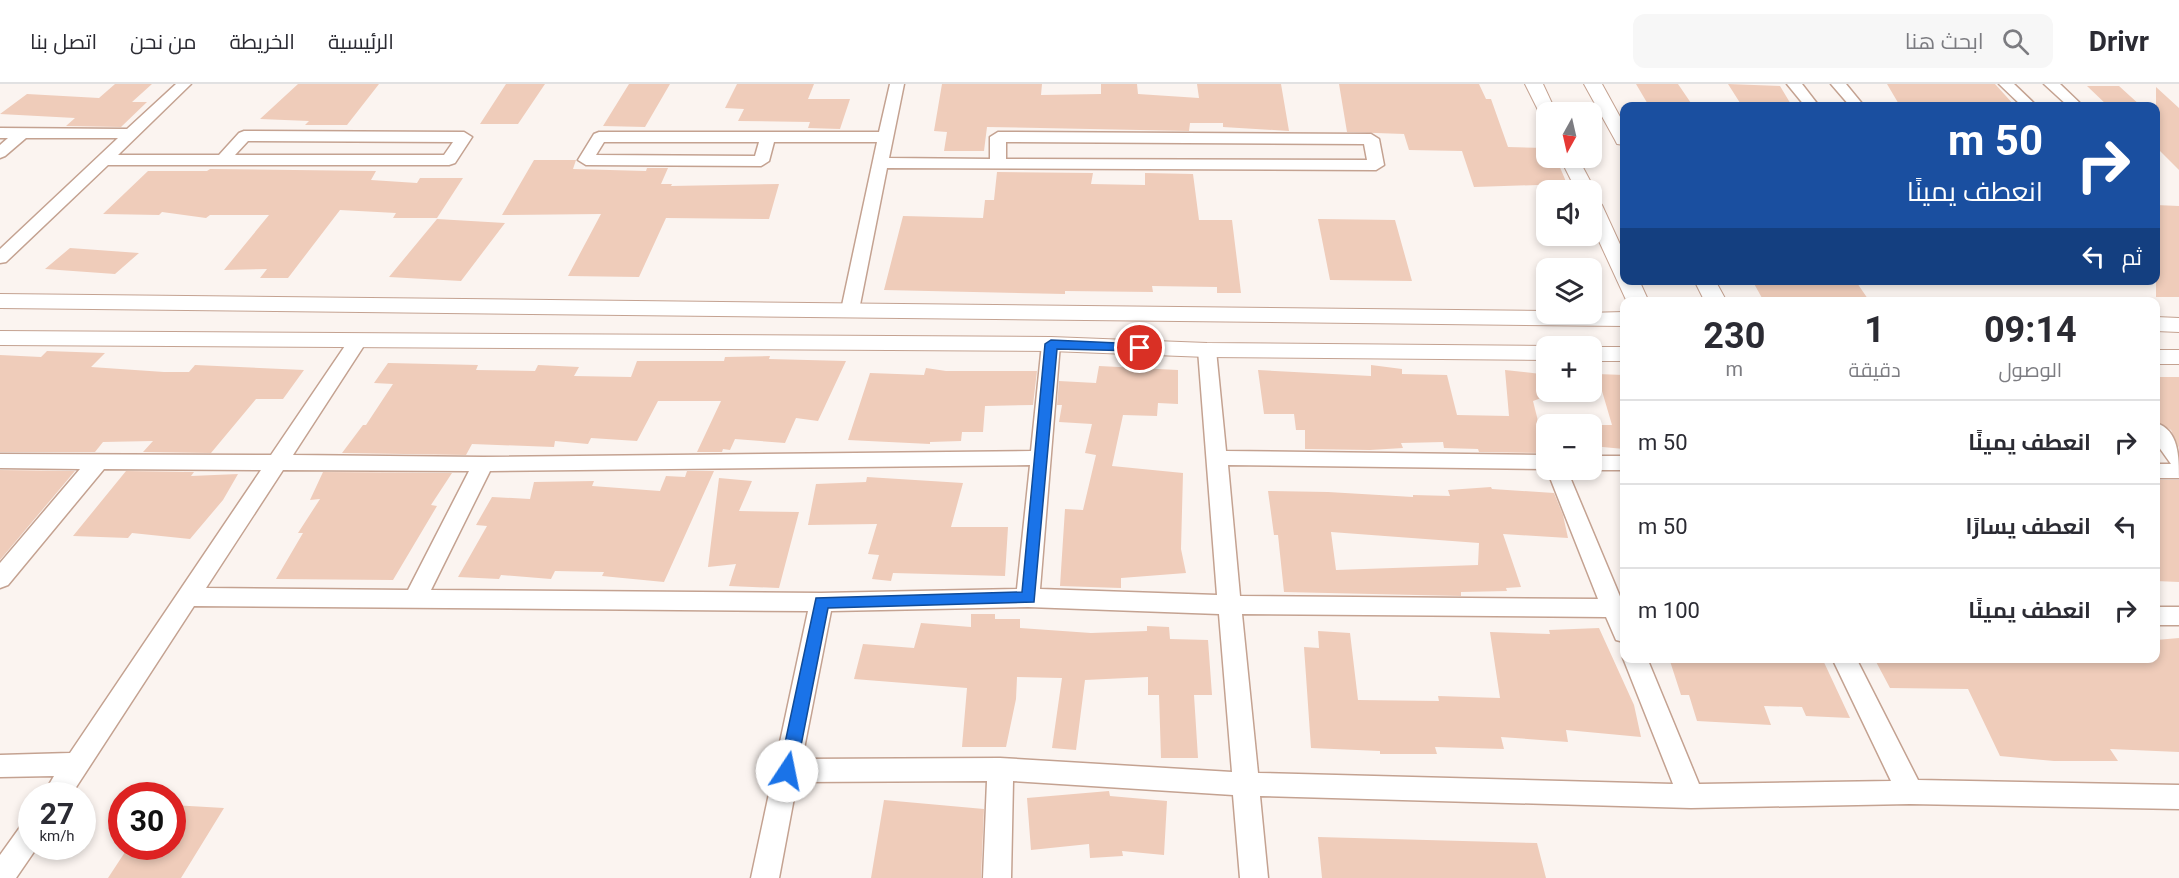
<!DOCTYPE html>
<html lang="ar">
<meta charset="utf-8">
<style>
:root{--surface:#fff;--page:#f7f7f7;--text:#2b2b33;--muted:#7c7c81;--line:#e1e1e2}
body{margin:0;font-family:Roboto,Cairo,sans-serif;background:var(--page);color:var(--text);direction:rtl;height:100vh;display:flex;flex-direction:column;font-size:22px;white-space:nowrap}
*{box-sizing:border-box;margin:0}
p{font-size:20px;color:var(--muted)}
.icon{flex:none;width:33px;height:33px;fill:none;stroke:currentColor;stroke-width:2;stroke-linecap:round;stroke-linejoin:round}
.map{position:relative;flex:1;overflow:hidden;direction:ltr}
.panel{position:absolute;left:1620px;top:213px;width:540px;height:366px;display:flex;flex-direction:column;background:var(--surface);border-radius:12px;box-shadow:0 3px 9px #0003;direction:rtl}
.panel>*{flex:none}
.hud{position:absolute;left:1620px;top:18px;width:540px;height:183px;border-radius:12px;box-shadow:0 3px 9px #0003;direction:rtl;background:#1a4fa0;color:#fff;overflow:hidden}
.needle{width:39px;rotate:188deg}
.tools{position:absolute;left:1536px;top:18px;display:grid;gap:12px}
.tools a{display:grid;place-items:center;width:66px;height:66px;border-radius:12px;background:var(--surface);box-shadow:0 3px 9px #0003;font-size:30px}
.speed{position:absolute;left:18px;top:698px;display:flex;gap:12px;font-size:30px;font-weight:700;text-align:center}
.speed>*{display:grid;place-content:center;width:78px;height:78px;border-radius:50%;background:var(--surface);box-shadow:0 3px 9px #0003;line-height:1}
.speed small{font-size:15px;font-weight:400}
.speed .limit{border:9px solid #d22;background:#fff;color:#111}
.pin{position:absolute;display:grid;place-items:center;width:51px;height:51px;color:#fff;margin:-26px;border:3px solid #fff;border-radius:50%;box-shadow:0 2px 6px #0007}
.me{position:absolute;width:66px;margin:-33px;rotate:11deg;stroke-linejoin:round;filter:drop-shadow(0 0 4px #0008)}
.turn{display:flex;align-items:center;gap:21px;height:126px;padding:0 18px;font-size:27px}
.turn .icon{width:78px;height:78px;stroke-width:2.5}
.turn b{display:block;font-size:42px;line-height:51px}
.then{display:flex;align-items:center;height:57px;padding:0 18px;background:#0003;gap:12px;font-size:22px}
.eta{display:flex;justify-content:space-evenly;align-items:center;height:102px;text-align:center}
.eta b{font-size:36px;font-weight:700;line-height:42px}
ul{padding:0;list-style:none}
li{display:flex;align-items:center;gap:18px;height:84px;padding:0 18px;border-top:2px solid var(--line)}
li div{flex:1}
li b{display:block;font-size:22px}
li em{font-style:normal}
header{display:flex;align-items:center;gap:36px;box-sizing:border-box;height:84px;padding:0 30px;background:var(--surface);border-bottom:2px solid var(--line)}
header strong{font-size:28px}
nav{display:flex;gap:33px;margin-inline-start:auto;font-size:21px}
.search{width:420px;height:54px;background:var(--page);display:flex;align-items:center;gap:15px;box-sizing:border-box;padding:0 21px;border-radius:12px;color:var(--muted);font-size:22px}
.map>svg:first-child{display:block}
</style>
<header>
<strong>Drivr</strong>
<div class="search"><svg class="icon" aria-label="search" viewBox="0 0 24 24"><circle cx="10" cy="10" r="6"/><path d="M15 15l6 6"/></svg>ابحث هنا</div>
<nav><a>الرئيسية</a><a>الخريطة</a><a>من نحن</a><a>اتصل بنا</a></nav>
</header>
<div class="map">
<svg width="2179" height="794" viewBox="0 0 2179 794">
<rect width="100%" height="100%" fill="#fbf4f0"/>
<!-- building -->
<path fill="#efccba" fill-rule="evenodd" d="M115 0H152L132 18H147L121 43 66 42 75 34 0 30 27 10 99 14Z
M298 0H379L347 41H305L309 37 260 35Z
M506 0H545L518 40H480Z
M629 0H670L645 43 603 42Z
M737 0H814L808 15H850L840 45 808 44 810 38 738 37 744 25 725 24Z
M942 0H1042L1041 11 1101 10V0H1137L1138 10 1199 14 1197 0H1281L1289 47 1223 43V39H1190L1189 47 987 43 984 67H944L947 48 934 47Z
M1339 0H1479L1486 15H1491L1508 63 1546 64V74H1556L1567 100 1474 103 1462 67 1409 66 1404 50 1347 48Z
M1636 0H1678L1693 22H1649Z
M1728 0 1780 2 1792 22H1742Z
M1887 0H1995L2015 22H1900Z
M2087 2H2119L2141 22H2108Z
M2156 3 2179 24V86L2156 63Z
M534 76H576L573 85 646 87 647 84H668L661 100H672L671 102 779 100 769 135 666 134 639 193 568 192 601 130 502 131Z
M210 85 376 87 371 96 417 99 420 94H463L437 134H393L396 129 340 126 288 194H260L267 185 224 186 269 131H210L206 134 162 128 159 131 103 130 148 87H207Z
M997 88 1093 89 1091 100 1145 101V89L1193 90 1199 136H1232L1241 209H1217V203L1152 202 1153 208 1065 207V210L884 206 903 132 983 134 985 116H994Z
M2156 121 2179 122V213H2156Z
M437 135 505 139 461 197 389 193Z
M1318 135 1395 136 1412 197 1330 196Z
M70 164 139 169 115 190 45 185Z
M1752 196H1855L1868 215 1762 214Z
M47 267 105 269 91 283 164 288H189L195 281 304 286 283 315H256L211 369 143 368 153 357 103 358 95 368H0V271L41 273Z
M770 272 769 275 846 277 818 337 796 334 785 359 735 355 730 366 723 365 722 368H697L721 317H658L637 357 591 354 588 360 555 357 554 363 472 360 466 371 342 369 363 341H366L393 300 374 299 388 279 478 281 476 286 535 287 538 281 579 283 574 292 631 293 637 277H724L725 273Z
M1371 281 1402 285V290L1447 291 1457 331 1509 332 1505 286 1541 290 1544 313 1533 317 1546 369 1479 368 1478 365 1444 364 1443 358 1401 359 1403 364 1370 366 1305 365V346H1296L1294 330H1264L1258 286 1371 292Z
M1099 282 1178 286V320L1158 319 1157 332 1123 331 1112 382 1183 389 1181 465 1186 489 1121 494V504L1060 502 1065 425 1083 426 1096 371 1085 369 1092 340 1059 338 1062 321H1057L1059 297 1096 299Z
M926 284 946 287H1037L1033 321 985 322 983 348H962L961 357 930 358V360L848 356 870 289 924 291Z
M1597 290 1624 291V365L1592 362V341H1612Z
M2156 293H2179V364L2171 346 2156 337Z
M0 386 75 387 0 476Z
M126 387 194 388 191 392 238 390 223 416 190 455 132 449 128 454 73 452Z
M687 387H714L664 498 602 492 604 488 555 487 551 495 501 491 499 495 458 493 487 442 476 441 492 413 530 415 534 398 594 397 592 402 660 407 666 392 685 393Z
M323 388 452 389 431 421 437 422 393 496 276 495 303 449H298L320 415 310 416Z
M867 393 963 399 951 443H1008L1005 492 893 489 891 497 872 495 879 471 868 470 877 440 808 441 816 400 866 398Z
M719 394 752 397 739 427 799 428 779 504 729 502 736 480 708 483Z
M2156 396H2179V498L2156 497Z
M1491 403 1492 405 1554 409 1563 431 1568 454 1503 450 1521 503 1506 504 1507 507 1461 508V512L1284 508 1278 451H1274L1268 407 1328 408 1413 413V411L1450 412 1448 406ZM1331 448 1479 459 1478 481 1336 486Z
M971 530H995V535H1020V544L1091 549 1147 547V542L1169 543 1170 555 1208 556 1212 611H1194L1198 674H1161L1159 611H1148V593L1085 596 1076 666 1052 664 1062 594 1017 593 1016 615 1006 663H962L967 604 854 595 863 560 914 564 921 539 971 543Z
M1599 544 1634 621 1641 653 1566 646 1568 658 1501 653 1504 665 1435 663 1437 670H1380V667L1311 664 1304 563 1319 564 1318 547 1350 549 1358 616 1439 617 1438 612 1500 614 1490 548 1550 550 1549 546Z
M2179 554V668L2110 665 2118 677H2054L2000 672 1968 605 1890 604 1874 574H2156V556Z
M1669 574H1822L1850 634 1806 632 1802 623 1764 622 1771 641 1697 637 1689 611H1681Z
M1109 707 1110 712 1167 717 1164 771 1122 767 1123 772 1090 774 1089 760 1031 766 1027 714Z
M884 716 984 725 981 794H871Z
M172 721 224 724 181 794H108L129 762H172Z
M1318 753 1537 759 1546 794H1322Z"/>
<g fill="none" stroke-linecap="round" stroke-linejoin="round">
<defs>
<path id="minor" d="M176 0H191L118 71H219L239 49 244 47 464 48 472 53 455 79 449 81H108L6 178 0 179V165L118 54H26L5 72 0 74V61L8 54H0V44L127 45ZM248 57 453 58 444 71H235Z
M890 0H904L889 74 990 75V53L998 48 1371 50 1379 55 1384 81 1376 86 887 84 859 226 850 232 841 226 877 58H774L769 77 761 82 586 81 578 76 594 50 599 48H879ZM604 58H759L755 72 596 71ZM1006 58 1364 60 1367 76 1006 75Z
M1787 0H1802L1819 22H1805Z
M1831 0H1846L1864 22H1850Z
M1999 0H2014L2037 22H2022Z
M2044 0H2060L2083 22H2068Z
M358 251 367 257 293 371 483 373 1031 367 1042 260 1051 254 1058 256 1060 260 1040 505 1217 511 1198 266 1200 262H1214L1216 266 1226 367 1546 371V385L1228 381 1240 512 1598 515 1547 386H1567L1624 522V558L1616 556 1606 533 1242 530 1258 689 1673 700 1623 574 1624 571V574H1647L1699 700 1891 697 1832 574H1856L1918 696 2179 701V725L1910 720 1691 724 1260 712 1268 794H1240L1233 711 1013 697 1011 794H983L987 697 797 698 779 794H751L808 527 194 522 71 711H43L54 692 0 693V671L70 669 261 386 104 385 8 501 0 504V479L80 385 0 384V370L271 371 351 253ZM1030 381 1017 505 821 509 431 506 490 387ZM283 386 469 387 408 506 206 504ZM1028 523 1219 530 1232 688 1000 674 802 675 831 527Z
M2156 339C2179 346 2179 373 2179 394H2156V380H2171L2156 359Z
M1592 372H1624V386H1589H1592Z
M2156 523H2179V541H2156Z
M32 736V762H38L16 794H0V771L23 739Z"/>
<path id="tertiary" d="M1525 0H1543L1556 28H1546V33L1541 32Z
M1584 0H1602L1624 40V61L1617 60 1615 56Z
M1560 74H1578L1595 106 1592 110V106H1576Z
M1592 115 1599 117 1602 121 1624 169V196H1639L1649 218H1627L1592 142Z
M1694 196H1715L1727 218H1705Z
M0 210 1546 227V230L1624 228V242L0 224Z
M2156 233 2179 234V248L2156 247Z
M0 247 1051 253 1207 259 1549 262H1546V276L1207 273 1051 267 0 261Z
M1592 263H1624V277H1592Z
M2156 266H2179V280H2156Z"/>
</defs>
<!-- minor casing -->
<use href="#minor" stroke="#c4a291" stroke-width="3"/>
<!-- tertiary casing -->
<use href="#tertiary" stroke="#c4a291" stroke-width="2"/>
<!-- minor -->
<use href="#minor" fill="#fff" fill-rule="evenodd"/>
<!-- tertiary -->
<use href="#tertiary" fill="#fff" fill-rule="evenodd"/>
</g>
<!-- route -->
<path fill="#1a73e8" stroke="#114b97" stroke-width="1.5" d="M1051 256 1140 260 1146 264 1140 267 1057 265 1034 518 828 524 796 687 793 692 787 694 781 692 779 687 816 514 1022 508 1045 260Z"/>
</svg>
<div class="tools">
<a><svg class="needle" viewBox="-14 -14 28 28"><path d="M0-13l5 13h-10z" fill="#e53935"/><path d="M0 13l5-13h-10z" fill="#7c7c81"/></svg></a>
<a><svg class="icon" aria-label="sound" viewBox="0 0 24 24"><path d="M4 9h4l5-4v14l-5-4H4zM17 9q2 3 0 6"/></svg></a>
<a><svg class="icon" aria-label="layers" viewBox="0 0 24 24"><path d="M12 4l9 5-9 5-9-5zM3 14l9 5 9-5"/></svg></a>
<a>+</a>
<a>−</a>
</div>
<div class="speed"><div>27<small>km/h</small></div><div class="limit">30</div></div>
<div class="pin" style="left:1140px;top:264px;background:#d93025"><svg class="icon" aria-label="arrive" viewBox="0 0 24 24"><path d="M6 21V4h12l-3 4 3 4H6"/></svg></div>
<svg class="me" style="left:787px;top:687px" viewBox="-20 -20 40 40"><circle r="19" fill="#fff"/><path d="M0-13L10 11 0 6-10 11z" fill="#1a73e8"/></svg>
<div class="hud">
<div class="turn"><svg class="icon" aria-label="right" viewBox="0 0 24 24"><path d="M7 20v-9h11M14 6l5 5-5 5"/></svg><div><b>50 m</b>انعطف يمينًا</div></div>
<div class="then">ثم<svg class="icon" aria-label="left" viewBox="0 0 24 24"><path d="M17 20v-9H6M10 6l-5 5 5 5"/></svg></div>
</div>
<section class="panel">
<div class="eta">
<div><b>09:14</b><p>الوصول</p></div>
<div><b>1</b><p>دقيقة</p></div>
<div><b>230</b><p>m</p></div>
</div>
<ul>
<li><svg class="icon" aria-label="right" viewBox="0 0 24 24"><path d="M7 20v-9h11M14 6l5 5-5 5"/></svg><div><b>انعطف يمينًا</b></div><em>50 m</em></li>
<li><svg class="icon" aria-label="left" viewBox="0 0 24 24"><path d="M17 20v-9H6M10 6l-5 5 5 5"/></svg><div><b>انعطف يسارًا</b></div><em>50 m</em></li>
<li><svg class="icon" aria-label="right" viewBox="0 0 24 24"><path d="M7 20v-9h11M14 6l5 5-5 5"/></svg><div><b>انعطف يمينًا</b></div><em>100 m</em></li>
</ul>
</section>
</div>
